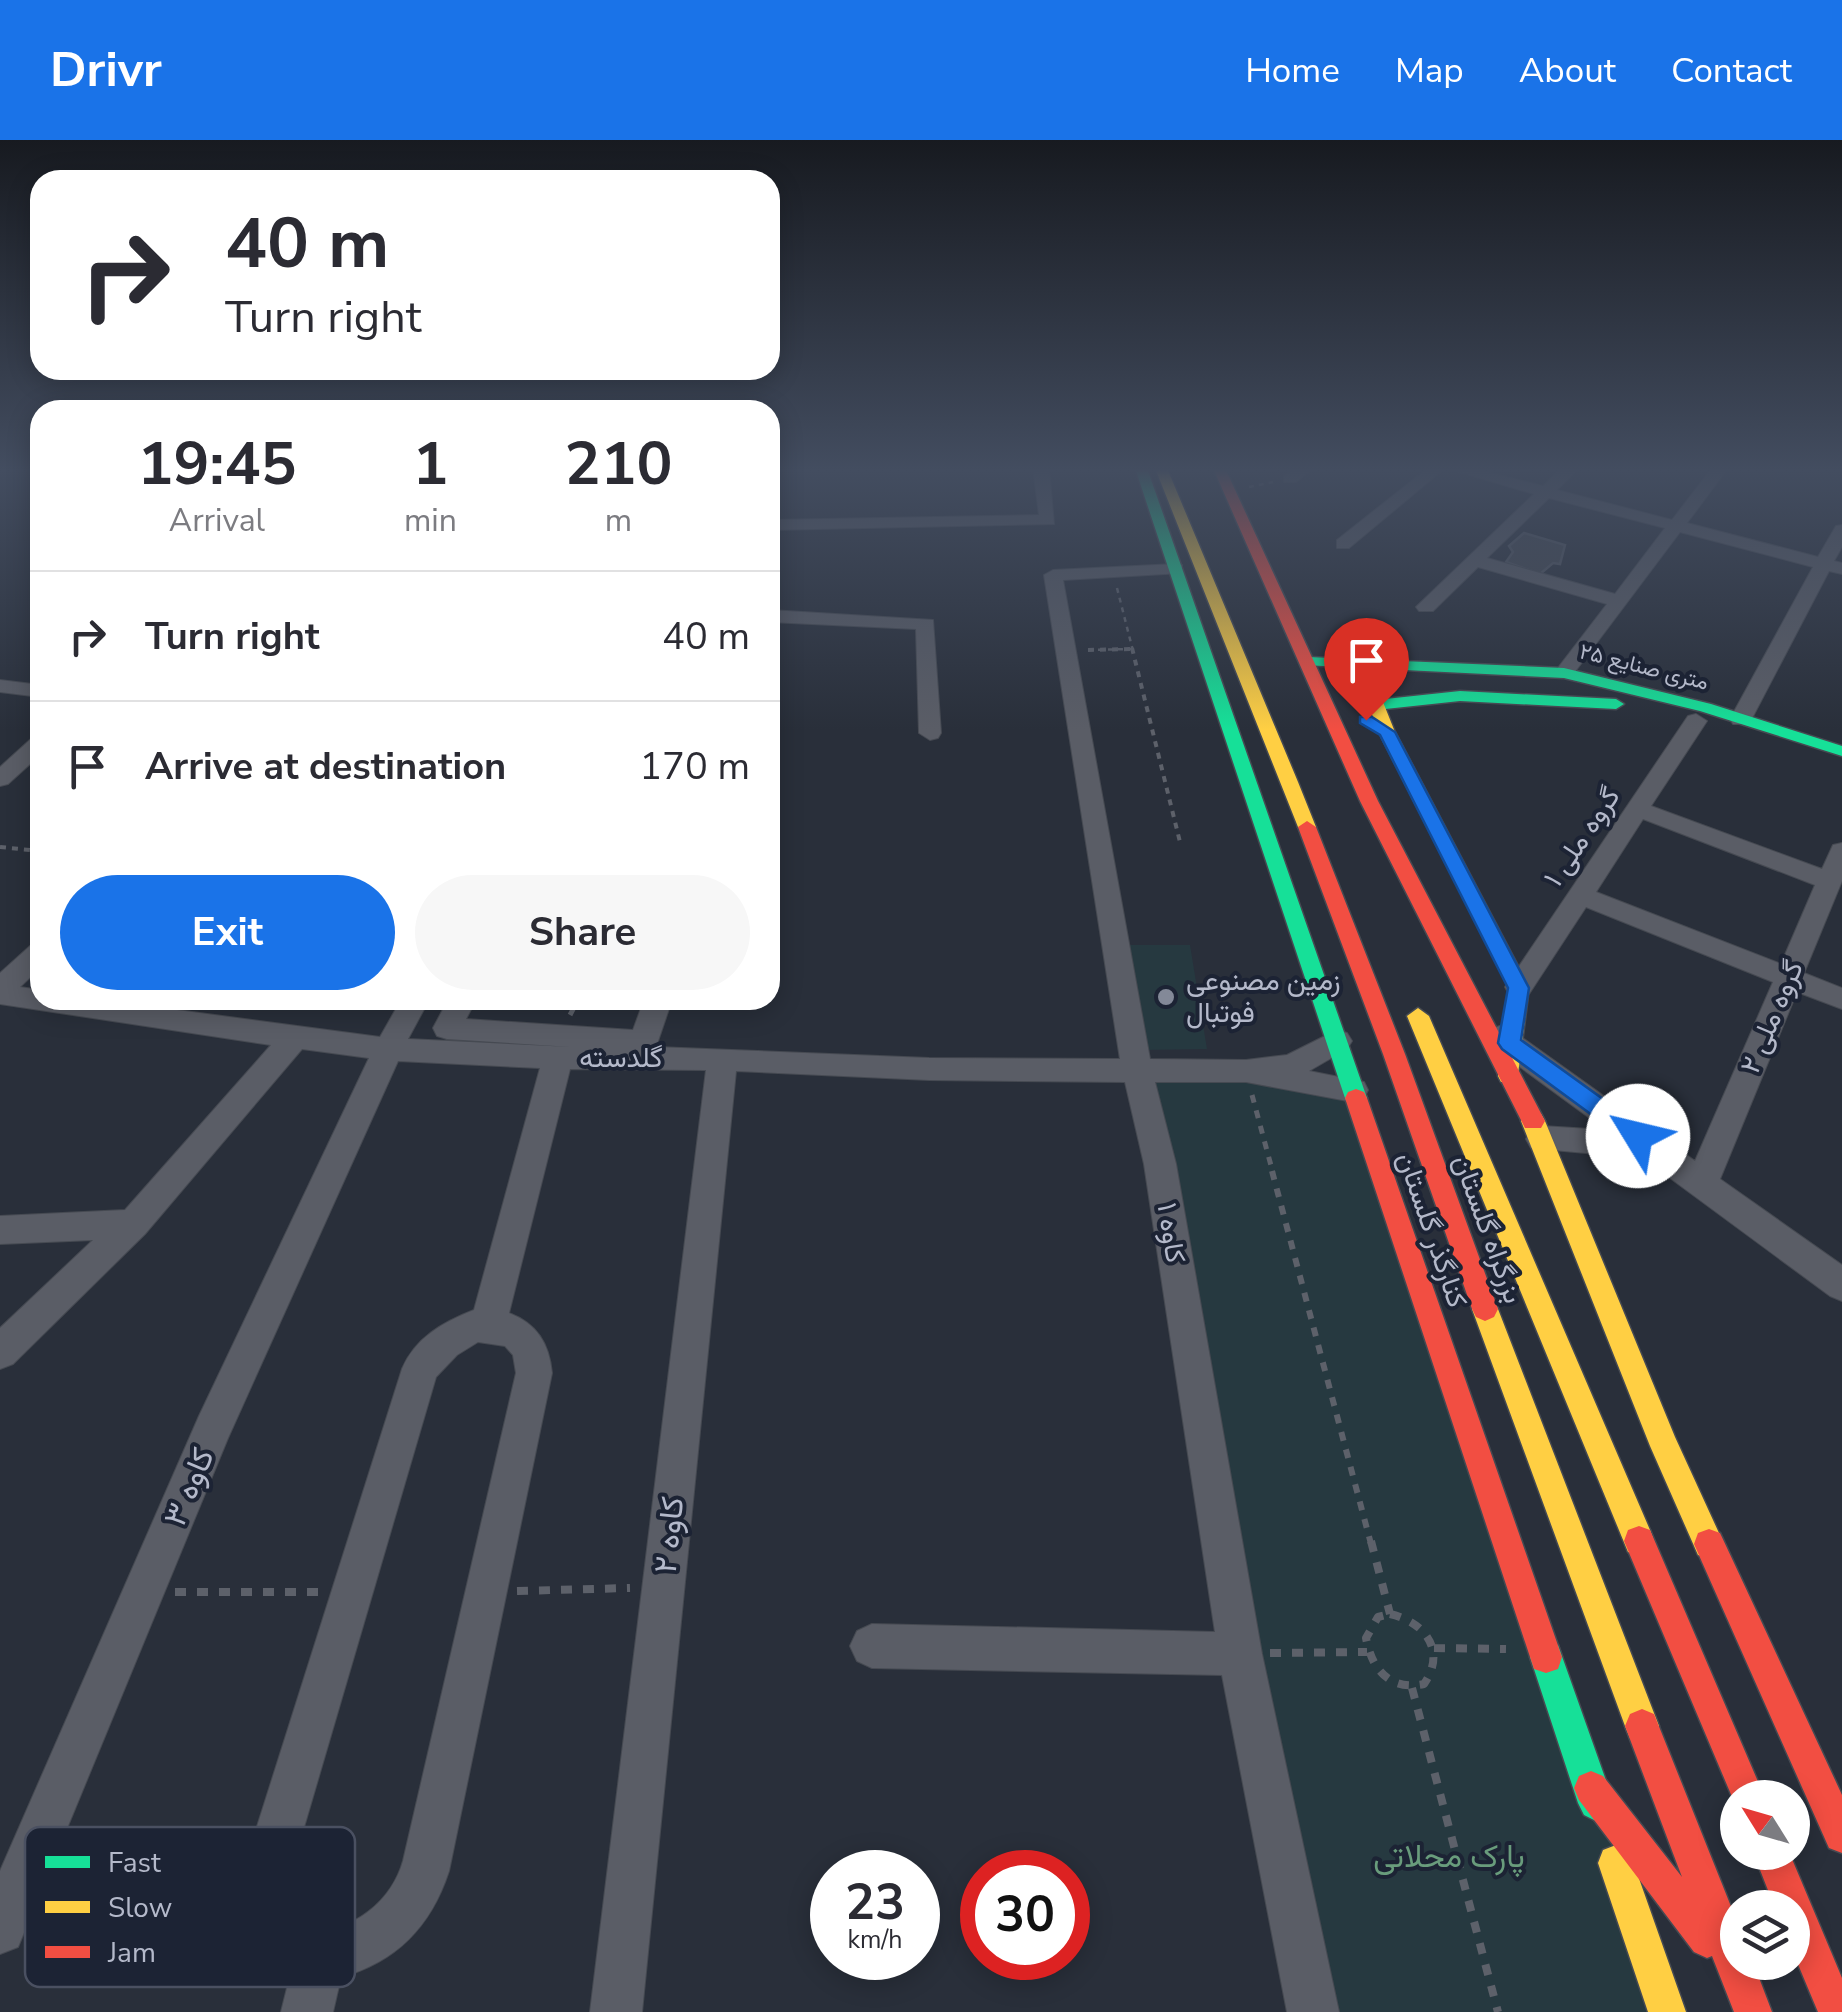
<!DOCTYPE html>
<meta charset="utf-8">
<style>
:root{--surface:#fff;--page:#f7f7f7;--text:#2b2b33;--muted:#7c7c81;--line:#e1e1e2;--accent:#1a73e8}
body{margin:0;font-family:"Nunito Sans",Vazirmatn,sans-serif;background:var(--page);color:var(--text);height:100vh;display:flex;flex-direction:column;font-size:38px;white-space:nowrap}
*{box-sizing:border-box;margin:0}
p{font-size:32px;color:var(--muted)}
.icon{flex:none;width:55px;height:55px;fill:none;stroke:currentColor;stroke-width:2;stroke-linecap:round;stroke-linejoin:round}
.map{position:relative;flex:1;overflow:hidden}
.panel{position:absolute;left:30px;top:260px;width:750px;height:610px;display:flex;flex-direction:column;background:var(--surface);border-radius:30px;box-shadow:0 5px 25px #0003}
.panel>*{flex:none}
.guide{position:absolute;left:30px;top:30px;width:750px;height:210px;border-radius:30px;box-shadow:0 5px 25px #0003;background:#fff;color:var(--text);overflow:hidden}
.needle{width:65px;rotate:307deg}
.tools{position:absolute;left:1720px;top:1640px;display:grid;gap:20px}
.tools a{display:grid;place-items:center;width:90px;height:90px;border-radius:50%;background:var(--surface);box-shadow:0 5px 25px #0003;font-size:50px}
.speed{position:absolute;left:810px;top:1710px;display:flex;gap:20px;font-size:50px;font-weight:700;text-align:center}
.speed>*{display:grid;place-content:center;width:130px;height:130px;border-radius:50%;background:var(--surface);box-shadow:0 5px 25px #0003;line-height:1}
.speed small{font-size:25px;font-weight:400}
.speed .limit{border:15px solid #d22;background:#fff;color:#111}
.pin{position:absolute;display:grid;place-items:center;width:85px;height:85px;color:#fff;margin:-102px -42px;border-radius:50% 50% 50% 0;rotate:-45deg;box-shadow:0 0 10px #0007}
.pin .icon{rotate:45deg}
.me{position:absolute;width:110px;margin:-55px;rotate:306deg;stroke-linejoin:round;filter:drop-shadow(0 0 8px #0008)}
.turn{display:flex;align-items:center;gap:35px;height:210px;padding:0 30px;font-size:45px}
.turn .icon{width:130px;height:130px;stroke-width:2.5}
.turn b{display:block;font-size:70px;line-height:85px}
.eta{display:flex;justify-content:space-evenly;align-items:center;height:170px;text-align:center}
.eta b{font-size:60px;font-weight:700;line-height:70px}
.cta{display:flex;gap:20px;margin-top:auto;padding:20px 30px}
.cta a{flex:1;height:115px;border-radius:60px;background:var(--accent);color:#fff;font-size:40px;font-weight:700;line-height:115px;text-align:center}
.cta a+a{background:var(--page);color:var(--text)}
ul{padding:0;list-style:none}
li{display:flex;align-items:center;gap:30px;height:130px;padding:0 30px;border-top:2px solid var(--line)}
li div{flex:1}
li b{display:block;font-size:38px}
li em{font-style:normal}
header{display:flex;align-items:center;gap:60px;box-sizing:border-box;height:140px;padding:0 50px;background:var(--accent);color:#fff}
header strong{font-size:48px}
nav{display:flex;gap:55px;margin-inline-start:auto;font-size:35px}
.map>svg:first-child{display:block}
</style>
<header>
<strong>Drivr</strong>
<nav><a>Home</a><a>Map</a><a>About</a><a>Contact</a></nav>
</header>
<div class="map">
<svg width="1842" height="1872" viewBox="0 0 1842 1872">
<rect width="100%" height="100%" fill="#292f3a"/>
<!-- green -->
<path fill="#263940" d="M1128 805H1190L1207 909 1140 910Z
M1137 930 1353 950 1668 1872H1320Z"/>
<!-- building -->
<path fill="#424750" stroke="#515660" stroke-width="2.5" d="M1524 393 1565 405 1560 424 1553 423 1540 434 1506 422 1513 412 1509 406Z"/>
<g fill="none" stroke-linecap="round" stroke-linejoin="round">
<defs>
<path id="street" d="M1033 328H1049L1054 384 770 390V380L1039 375Z
M1295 328H1313L1296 342H1284V336Z
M1428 328H1445L1349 408H1337V400Z
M1446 328H1471L1543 346 1562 328H1579L1557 350 1672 380 1712 328H1728L1687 383 1818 417 1836 386 1842 385V407L1834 421 1842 423V434L1829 431 1749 584H1733L1730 579 1813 427 1680 392 1571 537H1557L1554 533 1607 464 1478 427 1433 471H1419L1416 467 1534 354ZM1549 358 1665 388 1615 454 1487 418Z
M1176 424 1182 425V433L1063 440 1150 919 1246 920 1287 915 1337 890 1347 893 1352 901 1347 909 1309 931 1364 942 1368 950 1364 958 1353 962 1246 942H1155L1176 1024 1262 1514 1339 1872H1287L1222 1535 872 1528 857 1521 850 1506 857 1491 872 1484 1215 1492 1144 1024 1125 942 929 940 736 931 642 1872H590L706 930 570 929 509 1173C537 1184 549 1203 552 1233L449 1731C431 1786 397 1822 341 1837L333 1872H281L291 1832C248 1811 238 1758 248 1715L402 1229C415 1198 443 1182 474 1170L540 928 398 921 228 1298 18 1807 0 1814V1731L199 1276 369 918 302 909 145 1094 13 1224 0 1229V1188L93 1100 0 1104V1076L125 1070 271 905 0 864V833L30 806 40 804V828L20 847 40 850V860H102L380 897 401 860H429L408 899 571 907 447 899 437 896 433 888 448 860H476L466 879 633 890 644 860H672L656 907 929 918 1120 919 1044 435 1053 430ZM478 1202 505 1206 513 1215 516 1233 403 1721C392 1760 353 1794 312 1788 276 1765 298 1709 307 1677L436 1237 457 1215Z
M770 470 933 480 941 593 938 598 930 600 919 593 916 489 770 482Z
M0 540 40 545V557L0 552Z
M1696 574 1707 581 1651 666 1822 729 1833 705 1842 703V741L1804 833 1842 848V869L1797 852 1720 1039 1842 1125V1161L1830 1156 1651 1024 1630 1017 1531 1008 1526 999 1531 990 1542 986 1606 990 1490 905 1485 897 1490 889 1500 886 1510 889 1695 1021 1773 842 1586 767 1529 854H1509L1505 847 1688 576ZM1643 679 1815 745 1781 824 1596 752Z
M40 596V615L8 644 0 646V627L32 598Z"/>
<path id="fast" d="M1135 328H1147L1367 958 1364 964H1348L1345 958Z
M1308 517 1564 528 1711 564 1842 606V616L1700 571 1564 538 1303 525V519Z
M1460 551 1616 559 1624 564 1616 569 1460 561 1376 570 1368 565 1376 560Z
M1546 1501 1558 1505 1614 1663 1608 1675 1596 1681 1584 1675 1578 1663 1530 1517 1534 1505Z"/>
<path id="slow" d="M1155 328H1167L1298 642 1316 687 1313 691 1307 693 1298 687Z
M1367 537 1375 542 1395 592 1529 847 1517 942H1501L1498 936 1509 847 1379 592 1359 542Z
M1418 868 1429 876 1650 1390 1654 1401 1650 1412 1639 1416 1628 1412 1407 876Z
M1533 972 1541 974 1545 981 1675 1297 1724 1404 1720 1415 1709 1419 1698 1415 1650 1306 1521 981 1525 974Z
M1485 1157 1494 1161 1498 1169 1659 1586 1654 1598 1642 1603 1630 1598 1625 1586 1472 1169 1476 1161Z
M1616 1705 1629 1710 1686 1872H1648L1598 1723 1603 1710Z"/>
<path id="jam" d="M1213 328H1225L1378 661 1545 981 1541 988H1525L1360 661Z
M1307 681 1316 687 1405 914 1498 1169 1494 1177 1485 1181 1476 1177 1472 1169 1383 914 1298 687Z
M1356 949 1364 952 1367 958 1562 1517 1558 1529 1546 1533 1534 1529 1530 1517 1345 958 1348 952Z
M1639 1386 1650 1390 1765 1658H1738V1671L1624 1401 1628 1390Z
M1709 1389 1720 1393 1842 1655V1713L1829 1708 1694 1404 1698 1393Z
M1642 1569 1654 1574 1738 1784V1822H1753L1772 1872H1734L1712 1816 1707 1818 1694 1812 1579 1660 1574 1648 1579 1636 1591 1631 1603 1636 1682 1737 1625 1586 1630 1574Z
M1753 1712H1789L1842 1838V1872H1818L1792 1810V1768H1775Z"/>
</defs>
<!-- street casing -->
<use href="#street" stroke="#464a52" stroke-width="2"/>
<!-- fast casing -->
<use href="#fast" stroke="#464a52" stroke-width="3"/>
<!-- slow casing -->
<use href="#slow" stroke="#464a52" stroke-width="3"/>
<!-- jam casing -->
<use href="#jam" stroke="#464a52" stroke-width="3"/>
<!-- path-far4 -->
<path stroke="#5d616a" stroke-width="2.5" stroke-dasharray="5 5" stroke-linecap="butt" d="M1249 347 1273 342
M1117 448 1133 511
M1088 510 1132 509"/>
<!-- path-far3 -->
<path stroke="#5d616a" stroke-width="4" stroke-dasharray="6 6" stroke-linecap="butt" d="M1132 508 1180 702
M1088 510 1132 509
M0 707 40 711"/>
<!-- path-far2 -->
<path stroke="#5d616a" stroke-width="5" stroke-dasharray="8 8" stroke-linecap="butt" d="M589 860 599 865 617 860
M570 875 578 860
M1252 955 1273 1033"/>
<!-- path-far1 -->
<path stroke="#5d616a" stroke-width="6" stroke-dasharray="9 9" stroke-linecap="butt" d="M1272 1031 1371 1404"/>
<!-- path -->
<path stroke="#5d616a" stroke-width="8" stroke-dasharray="11 11" stroke-linecap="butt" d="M1371 1401 1390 1474
M517 1451 630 1448
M175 1452H319
M1390 1474C1425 1482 1447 1511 1424 1544 1390 1551 1372 1530 1366 1498L1378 1477Z
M1434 1508 1506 1509
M1270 1513 1367 1512
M1412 1548 1498 1872"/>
<!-- street -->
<use href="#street" fill="#5a5d66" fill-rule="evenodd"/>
<!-- fast -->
<use href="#fast" fill="#16e098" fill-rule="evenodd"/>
<!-- slow -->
<use href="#slow" fill="#ffcf43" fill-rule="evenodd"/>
<!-- jam -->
<use href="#jam" fill="#f24e42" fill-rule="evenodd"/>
</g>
<!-- sky -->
<linearGradient id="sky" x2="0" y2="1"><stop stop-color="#171a20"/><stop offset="0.56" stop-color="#434d60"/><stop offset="1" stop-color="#434d60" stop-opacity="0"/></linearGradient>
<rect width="1842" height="590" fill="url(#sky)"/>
<!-- route -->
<path fill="#1a73e8" stroke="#114b97" stroke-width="2.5" d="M1360 577H1372L1395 592 1529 848 1521 900 1646 990 1650 996 1646 1003H1630L1502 909 1498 903 1508 848 1380 595 1360 583Z"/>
<!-- markers -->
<circle fill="#838998" stroke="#1c2334" stroke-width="4" cx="1166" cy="857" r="10"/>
<g text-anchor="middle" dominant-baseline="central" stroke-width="8" stroke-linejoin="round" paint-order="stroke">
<!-- far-street labels -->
<g font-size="22" fill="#b4b9ca" stroke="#1c2334">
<text transform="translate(1644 527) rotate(14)">۲۵ متری صنایع</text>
</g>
<!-- street labels -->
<g font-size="28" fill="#b4b9ca" stroke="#1c2334">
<text transform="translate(1582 697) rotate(-56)">گروه ملی ۱</text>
<text transform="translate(1772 877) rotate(-67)">گروه ملی ۲</text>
<text x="621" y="918">گلدسته</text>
<text transform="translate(1488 1089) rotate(70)">بزرگراه گلستان</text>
<text transform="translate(1432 1090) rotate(71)">کنارگذر گلستان</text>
<text transform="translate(1171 1093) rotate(81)">کاوه ۱</text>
</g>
<!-- poi labels -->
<g font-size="28" fill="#b4b9ca" stroke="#1c2334" text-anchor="start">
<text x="1186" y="841">زمین مصنوعی<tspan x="1186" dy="32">فوتبال</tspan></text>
</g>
<!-- near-street labels -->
<g font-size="32" fill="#b4b9ca" stroke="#1c2334">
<text transform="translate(189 1347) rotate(-67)">کاوه ۳</text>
<text transform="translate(669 1395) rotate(-84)">کاوه ۲</text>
</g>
<!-- near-park labels -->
<g font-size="32" fill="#699c7c" stroke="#1c2334">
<text x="1449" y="1716">پارک محلاتی</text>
</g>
</g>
<!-- legend -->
<rect x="25" y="1687" width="330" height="160" rx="15" fill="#1c2334" stroke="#4a5061" stroke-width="2.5"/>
<rect x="45" y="1716" width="45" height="12" fill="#16e098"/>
<rect x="45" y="1761" width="45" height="12" fill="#ffcf43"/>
<rect x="45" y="1806" width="45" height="12" fill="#f24e42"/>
<g font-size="28" fill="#b4b9ca">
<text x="108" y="1732">Fast</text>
<text x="108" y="1777">Slow</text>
<text x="108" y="1822">Jam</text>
</g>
</svg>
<div class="tools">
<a><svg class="needle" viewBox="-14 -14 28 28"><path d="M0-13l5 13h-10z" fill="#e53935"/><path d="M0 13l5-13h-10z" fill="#7c7c81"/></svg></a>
<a><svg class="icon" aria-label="layers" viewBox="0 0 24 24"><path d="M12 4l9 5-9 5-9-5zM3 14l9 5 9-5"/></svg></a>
</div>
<div class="speed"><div>23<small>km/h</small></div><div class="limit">30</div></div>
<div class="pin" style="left:1366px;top:580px;background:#d93025"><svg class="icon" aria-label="arrive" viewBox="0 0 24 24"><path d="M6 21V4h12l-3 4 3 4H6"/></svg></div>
<svg class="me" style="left:1638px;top:996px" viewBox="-20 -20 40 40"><circle r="19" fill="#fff"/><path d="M0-13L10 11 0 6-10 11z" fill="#1a73e8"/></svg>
<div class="guide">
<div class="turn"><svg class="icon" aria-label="right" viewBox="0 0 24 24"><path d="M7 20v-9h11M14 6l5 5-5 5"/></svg><div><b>40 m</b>Turn right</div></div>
</div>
<section class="panel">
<div class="eta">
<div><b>19:45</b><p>Arrival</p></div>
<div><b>1</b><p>min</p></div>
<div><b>210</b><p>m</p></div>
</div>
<ul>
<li><svg class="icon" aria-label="right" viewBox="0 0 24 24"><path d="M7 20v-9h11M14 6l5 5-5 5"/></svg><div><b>Turn right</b></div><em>40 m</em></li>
<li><svg class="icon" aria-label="arrive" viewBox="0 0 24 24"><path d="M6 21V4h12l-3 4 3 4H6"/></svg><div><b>Arrive at destination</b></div><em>170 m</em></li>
</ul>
<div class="cta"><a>Exit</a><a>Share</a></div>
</section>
</div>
